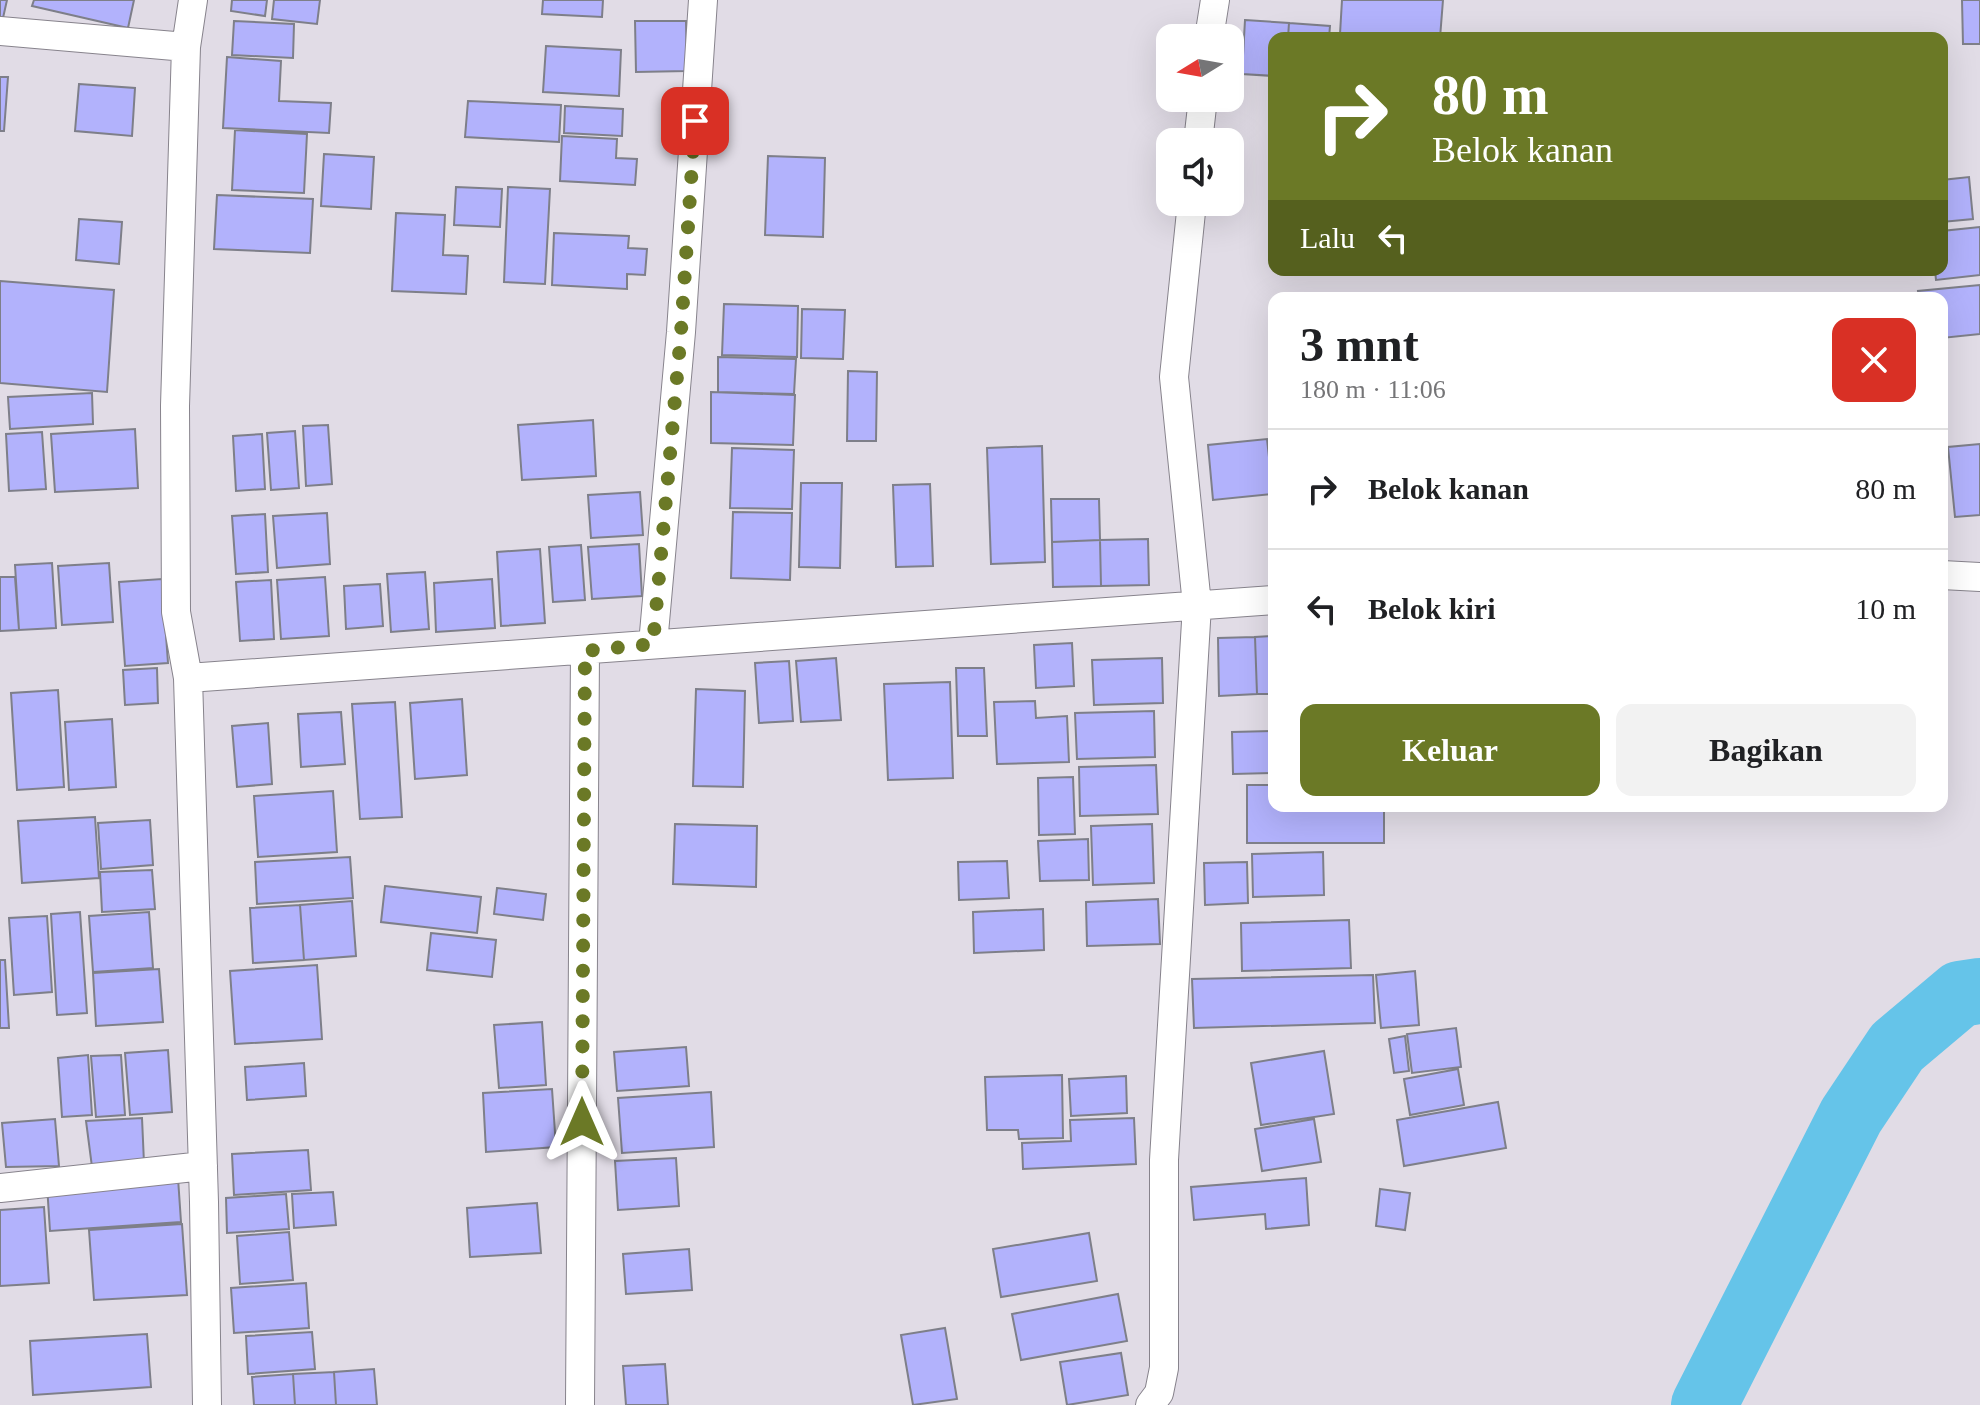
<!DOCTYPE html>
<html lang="id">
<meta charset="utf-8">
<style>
:root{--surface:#fff;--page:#f2f2f2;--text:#202124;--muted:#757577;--line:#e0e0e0;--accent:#6b7926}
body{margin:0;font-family:Georgia,serif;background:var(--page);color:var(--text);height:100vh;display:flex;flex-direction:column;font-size:30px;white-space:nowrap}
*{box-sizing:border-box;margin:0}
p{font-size:26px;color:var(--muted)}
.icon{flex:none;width:44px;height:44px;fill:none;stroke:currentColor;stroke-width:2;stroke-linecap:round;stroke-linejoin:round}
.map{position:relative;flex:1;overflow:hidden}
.sheet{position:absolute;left:1268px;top:292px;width:680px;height:520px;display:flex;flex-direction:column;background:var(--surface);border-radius:16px;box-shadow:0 8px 32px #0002}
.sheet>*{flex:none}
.top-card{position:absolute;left:1268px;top:32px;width:680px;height:244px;border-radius:16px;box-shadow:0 8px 32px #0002;background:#6b7926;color:#fff;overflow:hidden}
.needle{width:52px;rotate:259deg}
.fabs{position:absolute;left:1156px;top:24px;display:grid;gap:16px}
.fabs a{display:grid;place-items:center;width:88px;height:88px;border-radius:16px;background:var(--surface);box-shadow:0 8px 32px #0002;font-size:40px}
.pin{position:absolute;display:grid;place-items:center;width:68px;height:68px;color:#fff;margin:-34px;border-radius:16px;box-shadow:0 4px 12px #0006}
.me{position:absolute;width:88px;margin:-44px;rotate:0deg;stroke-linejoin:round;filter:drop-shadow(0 0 6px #0008)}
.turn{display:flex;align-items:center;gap:28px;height:168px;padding:0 32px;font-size:36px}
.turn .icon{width:104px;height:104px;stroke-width:2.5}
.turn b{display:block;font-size:56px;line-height:68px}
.then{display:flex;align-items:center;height:76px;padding:0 32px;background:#0003;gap:16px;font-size:30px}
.round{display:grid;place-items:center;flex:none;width:84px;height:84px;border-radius:16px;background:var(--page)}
.head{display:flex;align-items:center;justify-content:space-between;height:136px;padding:0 32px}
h1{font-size:48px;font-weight:600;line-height:60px}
.cta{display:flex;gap:16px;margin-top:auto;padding:16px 32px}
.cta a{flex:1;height:92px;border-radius:16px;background:var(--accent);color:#fff;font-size:32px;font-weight:600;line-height:92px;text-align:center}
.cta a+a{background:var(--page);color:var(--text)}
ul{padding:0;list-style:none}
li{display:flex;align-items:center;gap:24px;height:120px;padding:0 32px;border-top:2px solid var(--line)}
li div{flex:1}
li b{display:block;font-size:30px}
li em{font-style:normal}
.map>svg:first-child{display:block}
</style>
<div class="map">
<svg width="1980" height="1405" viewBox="0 0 1980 1405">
<rect width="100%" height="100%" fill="#e1dce6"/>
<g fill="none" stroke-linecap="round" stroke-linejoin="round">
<!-- river -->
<path stroke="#65c4e9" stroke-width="66" d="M1704 1405 1851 1116 1897 1047 1960 994 1980 991"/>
</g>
<!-- building -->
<path fill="#b2b2fc" stroke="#7e7f89" stroke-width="2" d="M0 0H7L3 18 0 17Z
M34 0H134L128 28 32 6Z
M232 0H267L265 16 231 11Z
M274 0H320L317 24 272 19Z
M543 0H603L602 17 542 14Z
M1342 0H1443L1440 38 1340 34Z
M1962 0H1980V44H1963Z
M1245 20 1289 23 1288 38H1274V76L1242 74Z
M234 21 294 24 293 58 232 55Z
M635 21H686L687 71 636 72Z
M1289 23 1330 26 1329 38H1288Z
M546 46 621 50 619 96 543 92Z
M227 57 281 61 279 101 331 103 329 133 223 128Z
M0 77H8L4 131H0Z
M79 84 135 88 132 136 75 131Z
M468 101 561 105 559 142 465 137Z
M565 106 623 109 622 136 564 133Z
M235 130 307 134 304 193 232 190Z
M562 136 617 139 616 158 637 159 635 185 560 181Z
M324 154 374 157 371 209 321 206Z
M768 156 825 158 823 237 765 235Z
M1969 177 1973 219 1942 222V180Z
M456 187 502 189 500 227 454 225Z
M508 187 550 189 545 284 504 282Z
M217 195 313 199 310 253 214 249Z
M396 213 445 215 443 255 468 256 466 294 392 291Z
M79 219 122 222 119 264 76 260Z
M1980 227V275L1936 280 1935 270H1942V231Z
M554 233 629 236 628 248 647 249 645 275 627 274V289L552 285Z
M0 281 114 290 107 392 0 383Z
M1980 285V334L1942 338V298H1919L1918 291Z
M724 304 798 306 797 357 722 355Z
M802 309 845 310 843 359 801 358Z
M718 357 796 359 794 394 718 392Z
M848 371 877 372 876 441H847Z
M711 392 795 395 793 445 711 443Z
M92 393 93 424 10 429 8 397Z
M593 420 596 476 522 480 518 425Z
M328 425 332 484 306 486 303 426Z
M135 429 138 488 55 492 51 434Z
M295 431 299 488 271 490 267 433Z
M42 432 46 489 9 491 6 434Z
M262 434 265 489 236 491 233 436Z
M1267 439 1273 494 1213 500 1208 445Z
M1980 444V515L1955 517 1948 447Z
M1042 446 1045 562 991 564 987 448Z
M732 448 794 450 792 509 730 508Z
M801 483H842L840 568 799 567Z
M930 484 933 566 896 567 893 485Z
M640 492 643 535 591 538 588 495Z
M1051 499H1099L1100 540 1052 542Z
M733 512 792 513 790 580 731 578Z
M327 513 330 564 277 568 273 516Z
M265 514 268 572 236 574 232 516Z
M1148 539 1149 585 1101 586 1100 540Z
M1100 540 1101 586 1053 587 1052 542Z
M639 544 642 596 592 599 588 547Z
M581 545 585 600 553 602 549 547Z
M540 549 545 623 501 626 497 552Z
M52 563 56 628 19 630 15 565Z
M109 563 113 622 62 625 58 566Z
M425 572 429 629 391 632 387 574Z
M0 577H15L19 630 0 631Z
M325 577 329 636 281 639 277 580Z
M162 579 168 663 125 666 119 582Z
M492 579 495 628 436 632 434 583Z
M271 580 274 639 240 641 236 582Z
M380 584 383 626 346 629 344 586Z
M1274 636V694H1257L1255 637Z
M1255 637 1257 694 1219 696 1218 638Z
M1072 643 1074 686 1036 688 1034 645Z
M836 658 841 720 801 722 796 661Z
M1162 658 1163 703 1094 705 1092 660Z
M789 661 793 721 759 723 755 663Z
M157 668 158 703 125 705 123 670Z
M956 668H984L987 736H958Z
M950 682 953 778 888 780 884 684Z
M696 689 745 691 743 787 693 786Z
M58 690 64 787 17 790 11 693Z
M462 699 467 775 415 779 410 703Z
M1035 701 1036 718 1067 716 1069 762 997 764 994 702Z
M395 702 402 817 360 819 352 704Z
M1154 711 1155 757 1077 759 1075 713Z
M341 712 345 764 301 767 298 714Z
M112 719 116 787 69 790 65 722Z
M268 723 272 784 237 787 232 726Z
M1274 731V773L1233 774 1232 732Z
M1156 765 1158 814 1080 816 1079 767Z
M1073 777 1075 834 1039 835 1038 778Z
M1247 785H1274V806H1384V843H1247Z
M333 791 337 852 258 857 254 796Z
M95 817 99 878 22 883 18 821Z
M150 820 153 865 101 869 98 823Z
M675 824 757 826 756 887 673 884Z
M1152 824 1154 883 1093 885 1091 826Z
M1088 839 1089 880 1040 881 1038 841Z
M1323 852 1324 895 1253 897 1252 854Z
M350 857 353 898 257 904 255 862Z
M1007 861 1009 898 959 900 958 862Z
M1247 862 1248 903 1205 905 1204 863Z
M152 870 155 909 102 912 100 872Z
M385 886 481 897 477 933 381 922Z
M497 888 546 894 543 920 494 914Z
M1158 899 1160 944 1087 946 1086 902Z
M352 901 356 956 304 960 300 905Z
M300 905 304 960 253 963 250 908Z
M1043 909 1044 950 974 953 973 912Z
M80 912 87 1013 57 1015 51 914Z
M149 912 153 968 93 972 89 916Z
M47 916 52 992 14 995 9 918Z
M1349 920 1351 968 1242 971 1241 923Z
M431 933 496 940 492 977 427 970Z
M0 960H5L9 1028H0Z
M317 965 322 1039 235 1044 230 971Z
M159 969 163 1022 96 1026 93 973Z
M1415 971 1419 1025 1381 1028 1376 975Z
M1373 975 1375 1023 1194 1028 1192 979Z
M542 1022 546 1085 499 1088 494 1025Z
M1456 1028 1461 1067 1412 1073 1407 1034Z
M1405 1036 1409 1071 1394 1073 1389 1039Z
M686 1047 689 1086 617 1091 614 1052Z
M168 1050 172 1112 130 1115 125 1053Z
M1324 1051 1334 1114 1261 1125 1251 1063Z
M88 1055 92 1115 62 1117 58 1058Z
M121 1055 125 1115 96 1117 91 1056Z
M304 1063 306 1096 247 1100 245 1067Z
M1458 1069 1464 1105 1410 1115 1404 1079Z
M1062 1075 1063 1138 1019 1139 1018 1130H987L985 1077Z
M1126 1076 1127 1113 1071 1116 1069 1079Z
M552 1089 556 1147 486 1152 483 1093Z
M711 1092 714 1147 622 1153 618 1098Z
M1498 1102 1506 1148 1404 1166 1397 1120Z
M142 1118 144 1163 92 1167 86 1121Z
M1134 1118 1136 1164 1023 1169 1022 1143 1071 1141 1070 1120Z
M55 1119 59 1166 6 1167 2 1123Z
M1314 1119 1321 1162 1262 1171 1255 1129Z
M308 1150 311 1190 234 1195 232 1154Z
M676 1158 679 1206 618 1210 615 1161Z
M178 1178 181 1222 50 1231 47 1185Z
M1306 1178 1309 1225 1266 1229 1265 1214 1194 1220 1191 1187Z
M1380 1189 1410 1193 1405 1230 1376 1226Z
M333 1192 336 1225 294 1228 292 1194Z
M286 1194 289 1229 227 1233 226 1198Z
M537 1203 541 1253 470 1257 467 1208Z
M44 1207 49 1283 0 1286V1210Z
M182 1224 187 1295 94 1300 89 1230Z
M289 1232 293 1280 240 1284 237 1236Z
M1089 1233 1097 1281 1001 1297 993 1249Z
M689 1249 692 1290 626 1294 623 1254Z
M306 1283 309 1328 234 1333 231 1288Z
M1118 1294 1127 1341 1021 1360 1012 1314Z
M945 1328 957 1399 913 1405 901 1335Z
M312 1332 315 1369 248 1374 246 1336Z
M147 1334 151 1387 33 1395 30 1341Z
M1121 1353 1128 1395 1067 1405 1060 1362Z
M665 1364 668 1405H626L623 1366Z
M374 1369 377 1405H336L334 1372Z
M334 1372 336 1405H295L293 1374Z
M293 1374 295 1405H254L252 1377Z"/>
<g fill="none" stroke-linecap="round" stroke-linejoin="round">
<defs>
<path id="street" d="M193 0 186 47 175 406 176 612 188 678 204 1202 207 1405
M0 31 186 47
M1209 38 1215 0
M1198 142 1203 98
M1942 575 1980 577
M653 644 681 332 703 0
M188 678 1274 600
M0 1188 203 1166
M580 1405 585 651
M1150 1405 1159 1393 1164 1368V1160L1197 605 1174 377 1192 202"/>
</defs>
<!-- street casing -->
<use href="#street" stroke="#87838c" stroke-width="30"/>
<!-- street -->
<use href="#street" stroke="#fff" stroke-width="28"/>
</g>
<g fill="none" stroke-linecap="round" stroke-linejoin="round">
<!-- route -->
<path stroke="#6b7926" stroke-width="14" stroke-dasharray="0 25.2" d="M582 1122 585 651 653 644 681 332 695 121"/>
</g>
</svg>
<div class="fabs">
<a><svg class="needle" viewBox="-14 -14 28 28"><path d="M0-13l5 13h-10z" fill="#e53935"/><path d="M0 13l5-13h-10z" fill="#757577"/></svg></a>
<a><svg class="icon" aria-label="sound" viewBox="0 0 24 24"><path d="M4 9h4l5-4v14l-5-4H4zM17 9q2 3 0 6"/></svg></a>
</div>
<div class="pin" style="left:695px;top:121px;background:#d93025"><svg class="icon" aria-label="arrive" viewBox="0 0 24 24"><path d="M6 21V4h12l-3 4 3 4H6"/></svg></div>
<svg class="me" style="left:582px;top:1122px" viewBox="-20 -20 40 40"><path d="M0-17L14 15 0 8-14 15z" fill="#6b7926" stroke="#fff" stroke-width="4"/></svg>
<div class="top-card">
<div class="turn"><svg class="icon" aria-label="right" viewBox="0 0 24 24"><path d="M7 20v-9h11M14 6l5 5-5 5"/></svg><div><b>80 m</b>Belok kanan</div></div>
<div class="then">Lalu<svg class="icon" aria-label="left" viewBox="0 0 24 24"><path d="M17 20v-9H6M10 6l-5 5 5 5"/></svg></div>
</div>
<section class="sheet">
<div class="head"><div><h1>3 mnt</h1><p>180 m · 11:06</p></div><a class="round" style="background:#d93025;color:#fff"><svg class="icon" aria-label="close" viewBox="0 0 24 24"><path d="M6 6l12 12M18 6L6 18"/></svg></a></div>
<ul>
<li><svg class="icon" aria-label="right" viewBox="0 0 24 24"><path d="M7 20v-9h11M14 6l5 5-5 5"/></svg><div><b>Belok kanan</b></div><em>80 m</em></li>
<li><svg class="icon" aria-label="left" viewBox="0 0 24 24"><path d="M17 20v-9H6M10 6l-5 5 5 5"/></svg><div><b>Belok kiri</b></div><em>10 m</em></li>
</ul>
<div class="cta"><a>Keluar</a><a>Bagikan</a></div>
</section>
</div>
